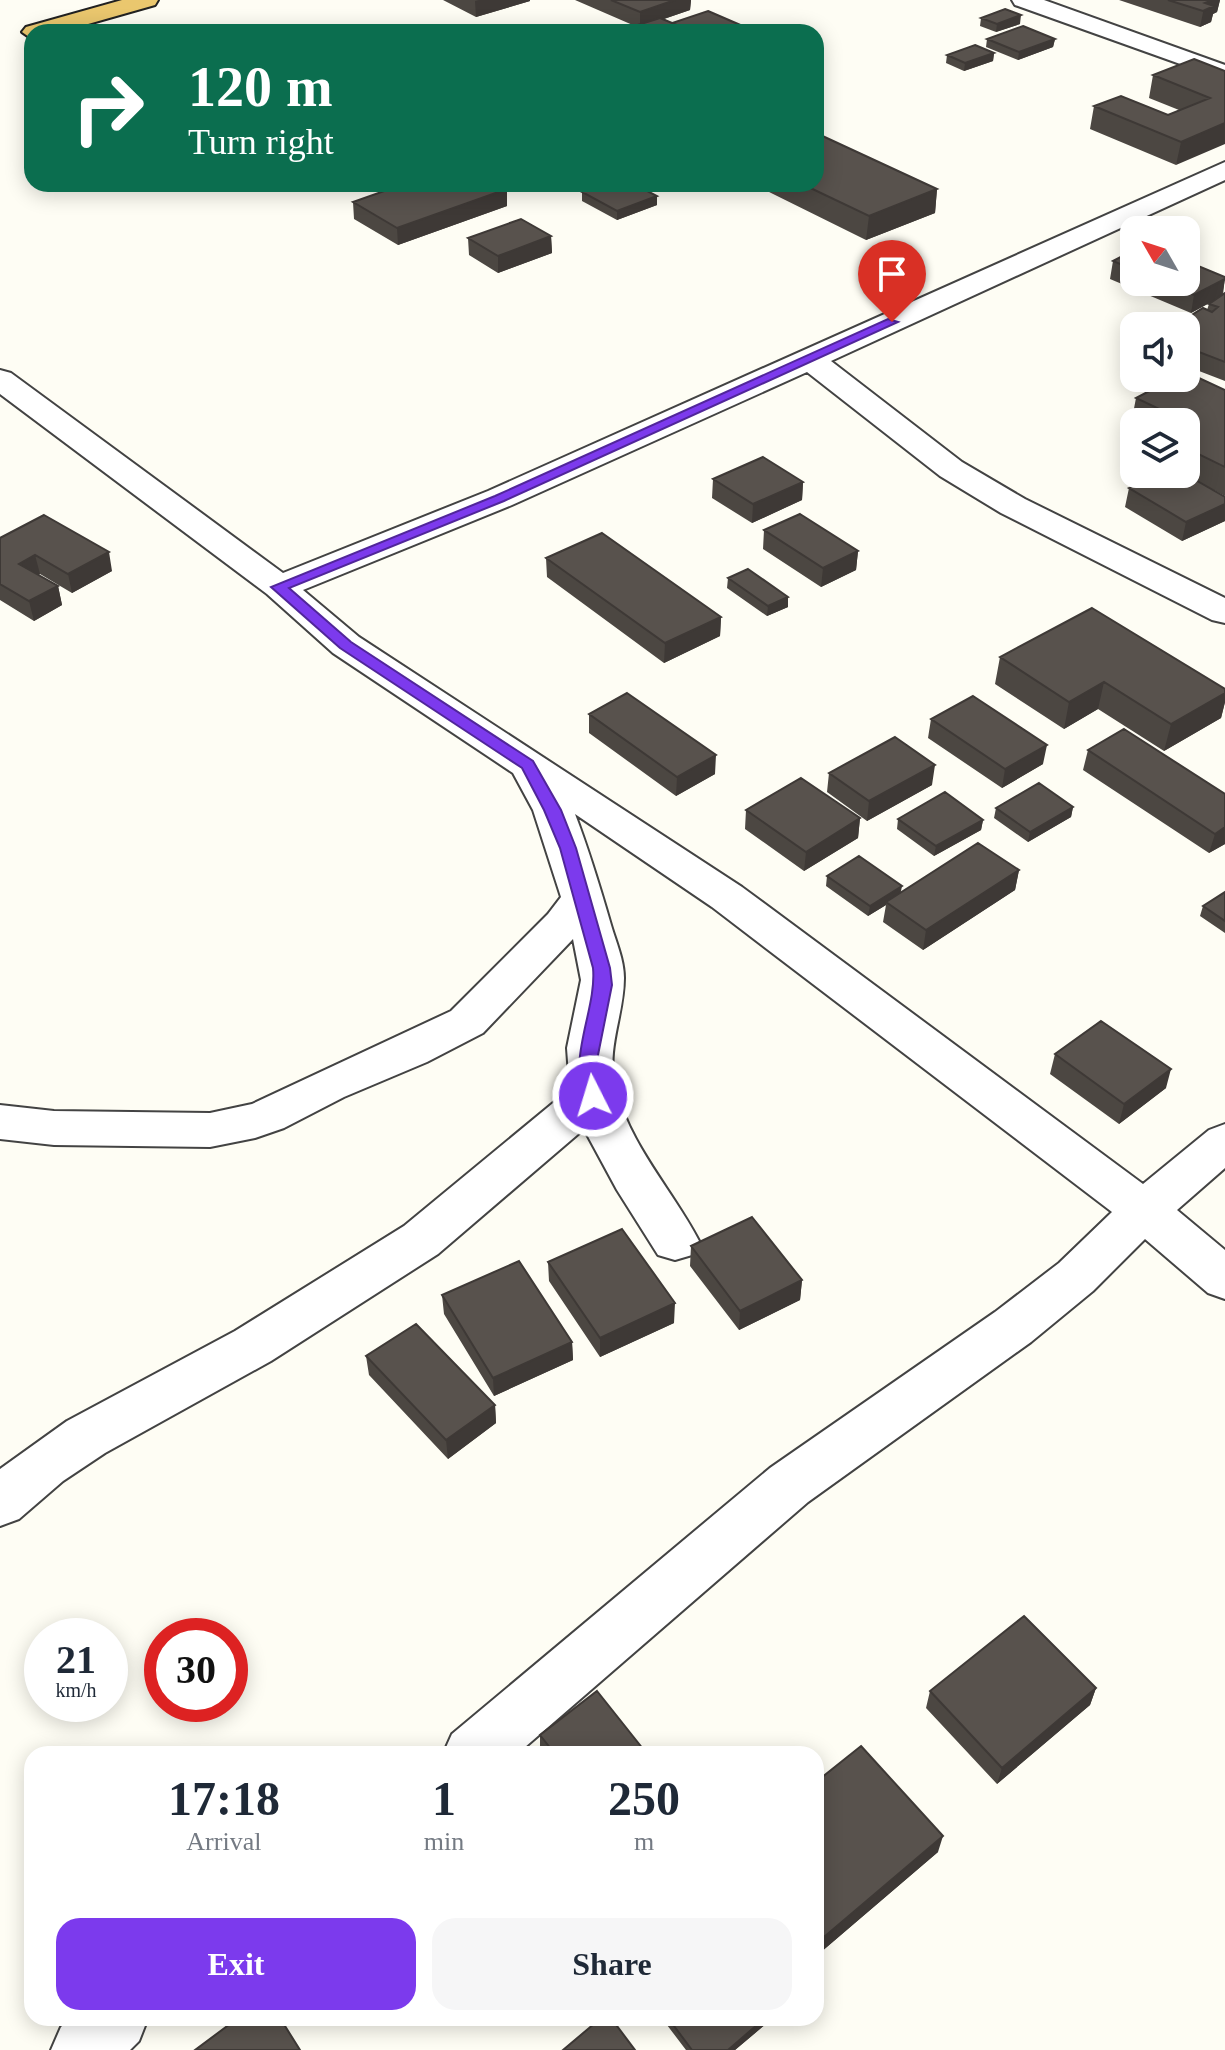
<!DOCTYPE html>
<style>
:root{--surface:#fff;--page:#f6f6f7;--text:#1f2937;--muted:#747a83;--accent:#7c3aed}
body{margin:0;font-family:"Times New Roman",serif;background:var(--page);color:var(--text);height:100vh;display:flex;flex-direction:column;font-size:30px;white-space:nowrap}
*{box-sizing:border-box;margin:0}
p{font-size:26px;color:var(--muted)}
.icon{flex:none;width:44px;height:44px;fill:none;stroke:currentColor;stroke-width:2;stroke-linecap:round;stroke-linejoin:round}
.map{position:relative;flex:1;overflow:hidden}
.details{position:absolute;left:24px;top:1746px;width:800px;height:280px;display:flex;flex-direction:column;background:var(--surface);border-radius:24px;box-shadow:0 4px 20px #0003}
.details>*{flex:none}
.banner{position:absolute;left:24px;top:24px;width:800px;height:168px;border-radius:24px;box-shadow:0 4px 20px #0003;background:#0b6e4f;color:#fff;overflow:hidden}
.needle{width:52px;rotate:309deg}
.controls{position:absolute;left:1120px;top:216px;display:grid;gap:16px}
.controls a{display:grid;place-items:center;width:80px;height:80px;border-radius:16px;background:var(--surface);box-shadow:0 4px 20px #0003;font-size:40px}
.speed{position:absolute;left:24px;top:1618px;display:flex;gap:16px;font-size:40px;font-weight:700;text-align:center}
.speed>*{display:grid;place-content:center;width:104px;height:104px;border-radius:50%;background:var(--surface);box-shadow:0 4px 20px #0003;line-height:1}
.speed small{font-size:20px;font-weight:400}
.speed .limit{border:12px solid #d22;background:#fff;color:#111}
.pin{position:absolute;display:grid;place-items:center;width:68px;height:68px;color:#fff;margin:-82px -34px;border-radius:50% 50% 50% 0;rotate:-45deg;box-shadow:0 0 8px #0007}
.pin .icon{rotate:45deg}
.me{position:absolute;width:88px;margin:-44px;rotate:355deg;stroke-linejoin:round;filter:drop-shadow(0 0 6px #0008)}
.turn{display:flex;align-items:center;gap:28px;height:168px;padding:0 32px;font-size:36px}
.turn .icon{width:104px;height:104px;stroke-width:2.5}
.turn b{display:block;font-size:56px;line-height:68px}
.eta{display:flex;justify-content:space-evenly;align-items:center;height:136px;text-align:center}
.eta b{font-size:48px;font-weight:700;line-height:56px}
.cta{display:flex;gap:16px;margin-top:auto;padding:16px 32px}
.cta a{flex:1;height:92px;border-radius:24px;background:var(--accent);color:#fff;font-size:32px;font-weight:700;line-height:92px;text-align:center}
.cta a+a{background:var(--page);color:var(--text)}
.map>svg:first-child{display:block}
</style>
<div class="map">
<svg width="1225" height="2050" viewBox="0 0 1225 2050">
<rect width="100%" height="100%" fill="#fefdf4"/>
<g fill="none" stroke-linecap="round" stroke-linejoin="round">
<defs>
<path id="minor" d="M1225 162V180L831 361 962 462 1025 499 1225 598V623L1212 620 1001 513 940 476 807 372 512 505 303 590 359 637 742 887 1143 1184 1209 1130 1225 1124V1168L1177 1210 1225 1250V1299L1208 1293 1145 1239 1093 1291 1031 1342 808 1502 517 1754H443L452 1734 770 1468 995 1312 1059 1263 1112 1212 712 907 575 814C589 851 600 887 611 925 616 942 624 960 624 978 624 1015 606 1048 615 1086 629 1145 672 1189 699 1241L692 1255 675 1260 658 1255 617 1190 584 1129 438 1254 271 1361 105 1453 63 1481 19 1519 0 1526V1469L67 1421 235 1331 404 1226 570 1089 567 1048 581 980 573 939 483 1033 427 1062 344 1097 284 1128 255 1138 210 1147 54 1145 0 1139V1105L54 1111 210 1113 252 1104 451 1011 548 914 561 897 533 810 513 773 333 653 267 594 0 394V370L11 373 283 573 488 491Z
M70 2018H148L139 2041 130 2050H51L61 2027Z"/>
<path id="tertiary" d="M1012 0H1044L1225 65V80L1015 5Z"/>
<path id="trunk" d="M122 0H158L155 5 60 32H32V39L22 32 26 27Z"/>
</defs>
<!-- minor casing -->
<use href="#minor" stroke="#434343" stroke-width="4"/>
<!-- tertiary casing -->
<use href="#tertiary" stroke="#434343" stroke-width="4"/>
<!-- trunk casing -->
<use href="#trunk" stroke="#212121" stroke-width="4"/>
<!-- minor -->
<use href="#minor" fill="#fff" fill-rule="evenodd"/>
<!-- tertiary -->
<use href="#tertiary" fill="#fff" fill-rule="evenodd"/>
<!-- trunk -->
<use href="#trunk" fill="#eac76e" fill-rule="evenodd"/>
</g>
<!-- wall -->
<path fill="#4c4742" d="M443 0H530V1L476 17Z
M575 0H691L690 10 664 19 672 23 737 32H615L635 26Z
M1119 0H1220L1217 12 1213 14 1211 22 1200 27Z
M981 18 1020 24 996 32 980 26Z
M987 39H1055L1053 47 1018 60 986 47Z
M994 53 993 61 964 71 946 63 947 55Z
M1225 71 1176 165 1090 129 1094 106 1168 115 1179 110 1149 98 1153 75Z
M545 184H569L555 189Z
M753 184H816L937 189 935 213 866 240Z
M507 189V206L398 245 354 219 353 202Z
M582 192 657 196V205L617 220 582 201Z
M551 236 552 253 498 273 469 255 468 238Z
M1134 250V282H1186L1225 277 1223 295 1225 293V381L1186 366V326L1182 321 1207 310 1209 304 1215 300 1191 313 1110 279 1113 261Z
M1225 390V496L1212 489 1225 497V521L1182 541 1125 507 1129 488 1186 474V422H1134V425L1131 424 1136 398Z
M713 479 803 482 802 500 752 523 712 498Z
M764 530 858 551 856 570 821 587 763 549Z
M0 538 112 571 72 593 40 574 38 575 58 586 62 605 34 621 0 600Z
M546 558 721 617 720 636 664 663 547 577Z
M728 578 788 607 767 616 727 588Z
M1000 657 1225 689V702L1221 718 1164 751 1098 709 1064 729 995 684Z
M589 714 715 774 676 796 589 733Z
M931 719 1043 764 1002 788 928 738Z
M1124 729 1225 844 1209 853 1083 770 1088 750Z
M829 773 932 785 867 821 827 792Z
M1073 807 1071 817 1028 842 994 818 996 808Z
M746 810 860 818 858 838 804 871 745 829Z
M898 819 983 820 981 830 934 856 897 829Z
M1019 870 1015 890 923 950 883 922 886 905 868 916 826 886 827 876 901 893Z
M1225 892V933L1200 916 1203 906Z
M1055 1054 1166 1088 1119 1124 1050 1074Z
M691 1246 802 1280 800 1300 739 1330 690 1266Z
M548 1262 674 1323 600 1357 549 1281Z
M442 1295 572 1342 573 1360 494 1396 444 1314Z
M366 1356 495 1405 496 1423 448 1459 369 1375Z
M1096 1688 1090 1705 997 1784 926 1708 930 1691Z
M540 1735 647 1754H543L540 1751Z
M816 1782 938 1852 821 1952 816 1947Z
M667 2018H773L735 2050H686L667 2025Z"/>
<!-- shaded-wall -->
<path fill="#3e3936" d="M479 0H530V1L476 17 475 1Z
M675 0H691L690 10 640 27V12Z
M1213 0H1220L1217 12 1213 14 1211 22 1200 27 1205 3Z
M1021 15 1020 24 996 32 997 24Z
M738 24 737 32H714Z
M1055 39 1053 47 1018 60 1019 52Z
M994 53 993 61 964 71 965 63Z
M1225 123V144L1176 165 1181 142Z
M555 184H569L555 189Z
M507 189V206L398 245 397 228Z
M937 189 935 213 866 240 869 216Z
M657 196V205L617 220V211Z
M551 236 552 253 498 273V256Z
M1225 279 1222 296 1191 313 1194 295Z
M803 482 802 500 752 523 753 504Z
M1225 504V521L1182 541 1186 522Z
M858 551 856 570 821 587 823 568Z
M109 552 112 571 72 593 68 574Z
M35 555 40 574 24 583 19 564Z
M58 586 62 605 34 621 29 601Z
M788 597V607L767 616 768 606Z
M721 617 720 636 664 663 665 643Z
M1104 682 1098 709 1064 729 1069 702Z
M1225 693V702L1221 718 1164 751 1171 724Z
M1047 745 1043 764 1002 788 1005 769Z
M716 755 715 774 676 796 677 777Z
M935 765 932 785 867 821 869 801Z
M1073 807 1071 817 1028 842 1030 832Z
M860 818 858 838 804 871 806 852Z
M983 820 981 830 934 856 936 846Z
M1225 827V844L1209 853 1215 834Z
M1019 870 1015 890 923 950 926 930Z
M902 886 900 896 886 902V905L868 916 870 906Z
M1171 1069 1166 1088 1119 1124 1124 1104Z
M802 1280 800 1300 739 1330 740 1311Z
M675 1303 674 1323 600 1357V1338Z
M572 1342 573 1360 494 1396 493 1378Z
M495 1405 496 1423 448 1459 446 1440Z
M1096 1688 1090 1705 997 1784 1002 1768Z
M943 1836 938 1852 821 1952 824 1937Z
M765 2018H773L735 2050H728Z"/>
<!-- building -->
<path fill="#58524d" stroke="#3e3936" stroke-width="2" d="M611 0H675L640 12Z
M1168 0H1213L1205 3 1214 6 1203 11Z
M1005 9 1021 15 997 24 981 18Z
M708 11 738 24 714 32H693L672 23Z
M660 18 684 28 673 32H615Z
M1023 26 1055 39 1019 52 987 39Z
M975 45 994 53 965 63 947 55Z
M1194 59 1225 71V123L1181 142 1094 106 1121 96 1168 115 1210 98 1153 75Z
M816 133 937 189 869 216 802 184H816Z
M404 184H497L507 189 397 228 353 202Z
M606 184H634L657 196 617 211 582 192Z
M521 219 551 236 498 256 468 238Z
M1134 250V270L1113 261Z
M1186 261 1225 277V279L1194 295 1163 282H1186Z
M1225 293V362L1186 347V326H1159L1173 317 1182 321 1203 308 1212 312 1218 307 1209 304Z
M1186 372 1225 390V467L1186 448V433L1197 427 1136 398 1174 378H1186Z
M763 457 803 482 753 504 713 479Z
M1160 474H1185L1225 497V504L1186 522 1129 488Z
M800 514 858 551 823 568 764 530Z
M44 515 109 552 68 574 35 555 19 564 58 586 29 601 0 584V538Z
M602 533 721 617 665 643 546 558Z
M748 569 788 597 768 606 728 578Z
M1092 608 1225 689V693L1171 724 1104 682 1069 702 1000 657Z
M627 693 716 755 677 777 589 714Z
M973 696 1047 745 1005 769 931 719Z
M1124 729 1225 794V827L1215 834 1088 750Z
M895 737 935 765 869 801 829 773Z
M801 778 860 818 806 852 746 810Z
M1039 783 1073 807 1030 832 996 808Z
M945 792 983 820 936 846 898 819Z
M978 843 1019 870 926 930 886 902Z
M859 856 902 886 870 906 827 876Z
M1225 892V921L1203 906Z
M1101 1021 1171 1069 1124 1104 1055 1054Z
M752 1217 802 1280 740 1311 691 1246Z
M622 1229 675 1303 600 1338 548 1262Z
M519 1261 572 1342 493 1378 442 1295Z
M416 1324 495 1405 446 1440 366 1356Z
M1024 1616 1096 1688 1002 1768 930 1691Z
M597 1691 647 1754H555L540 1735Z
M861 1746 943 1836 824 1937 816 1928V1782Z
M238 2018H280L300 2050H195Z
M601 2018H611L635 2050H563Z
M668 2018H765L728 2050H692Z"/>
<!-- route -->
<path fill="#7c3aed" stroke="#51269a" stroke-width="2" d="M888 319 898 322 504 501 289 588 351 642 533 761 561 810 576 848 610 968 612 985 598 1055 602 1096 593 1103 586 1101C566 1059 597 1010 593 968L560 848 544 810 522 768 340 648 271 587 495 496Z"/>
</svg>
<div class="controls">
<a><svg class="needle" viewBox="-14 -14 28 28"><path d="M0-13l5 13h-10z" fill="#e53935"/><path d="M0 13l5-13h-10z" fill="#747a83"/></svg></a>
<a><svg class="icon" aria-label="sound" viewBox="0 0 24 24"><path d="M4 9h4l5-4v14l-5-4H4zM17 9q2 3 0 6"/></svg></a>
<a><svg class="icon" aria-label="layers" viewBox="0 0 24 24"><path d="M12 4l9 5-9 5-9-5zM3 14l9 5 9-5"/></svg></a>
</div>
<div class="speed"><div>21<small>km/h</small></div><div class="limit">30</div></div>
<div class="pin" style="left:892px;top:322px;background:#d93025"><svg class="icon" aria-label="arrive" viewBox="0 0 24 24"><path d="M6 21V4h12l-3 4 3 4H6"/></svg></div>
<svg class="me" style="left:593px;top:1096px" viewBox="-20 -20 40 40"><circle r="17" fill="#7c3aed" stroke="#fff" stroke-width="3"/><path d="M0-11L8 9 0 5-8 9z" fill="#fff"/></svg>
<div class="banner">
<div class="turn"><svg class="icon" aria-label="right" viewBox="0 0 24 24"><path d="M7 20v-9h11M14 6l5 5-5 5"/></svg><div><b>120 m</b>Turn right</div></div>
</div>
<section class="details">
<div class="eta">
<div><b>17:18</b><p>Arrival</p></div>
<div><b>1</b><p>min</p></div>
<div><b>250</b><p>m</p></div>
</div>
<div class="cta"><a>Exit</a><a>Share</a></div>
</section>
</div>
